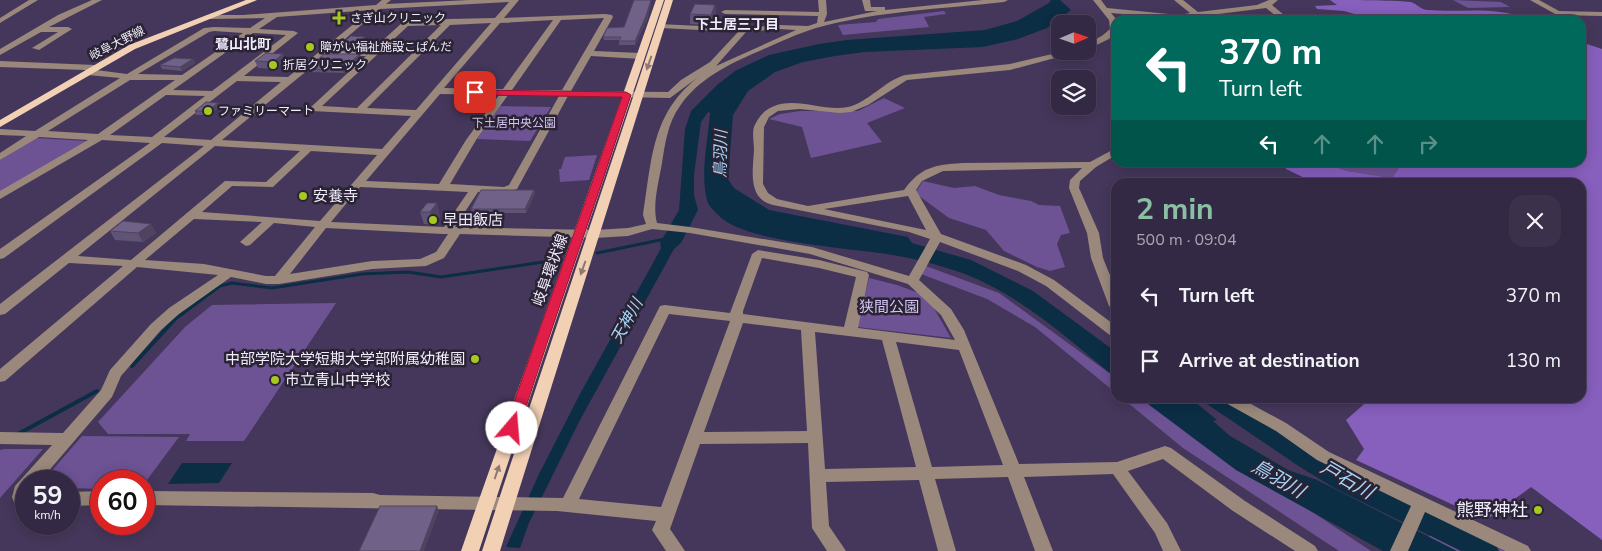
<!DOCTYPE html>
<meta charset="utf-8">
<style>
:root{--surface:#342944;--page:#3c314b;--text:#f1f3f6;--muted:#a9a6b2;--line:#4e455d;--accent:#8abfa5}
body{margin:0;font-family:"Nunito Sans","Noto Sans JP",sans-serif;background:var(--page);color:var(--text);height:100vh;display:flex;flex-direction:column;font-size:19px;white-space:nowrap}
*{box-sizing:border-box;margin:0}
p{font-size:16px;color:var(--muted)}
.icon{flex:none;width:28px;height:28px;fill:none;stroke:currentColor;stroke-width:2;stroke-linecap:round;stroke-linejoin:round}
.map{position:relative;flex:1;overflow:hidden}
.sheet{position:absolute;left:1111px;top:178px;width:475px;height:225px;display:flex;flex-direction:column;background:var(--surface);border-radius:15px;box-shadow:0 2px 12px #0003,0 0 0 1px var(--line)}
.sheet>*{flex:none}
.guide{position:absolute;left:1111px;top:15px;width:475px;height:152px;border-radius:15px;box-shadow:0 2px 12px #0003,0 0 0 1px var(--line);background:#00695c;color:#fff;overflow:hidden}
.needle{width:32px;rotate:88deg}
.controls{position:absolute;left:1051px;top:15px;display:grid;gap:10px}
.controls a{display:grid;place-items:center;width:45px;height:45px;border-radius:10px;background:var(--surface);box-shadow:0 2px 12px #0003,0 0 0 1px var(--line);font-size:25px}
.speed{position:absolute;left:15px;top:470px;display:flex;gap:10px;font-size:25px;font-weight:700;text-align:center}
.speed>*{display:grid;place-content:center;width:65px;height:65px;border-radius:50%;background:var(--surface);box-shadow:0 2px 12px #0003,0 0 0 1px var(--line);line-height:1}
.speed small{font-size:12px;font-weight:400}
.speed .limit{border:8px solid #d22;background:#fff;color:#111}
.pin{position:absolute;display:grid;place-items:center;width:42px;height:42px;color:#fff;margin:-21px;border-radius:10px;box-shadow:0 2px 8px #0006}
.me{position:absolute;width:55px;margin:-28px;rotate:18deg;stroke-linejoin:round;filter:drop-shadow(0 0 4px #0008)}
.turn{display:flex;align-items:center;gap:18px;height:105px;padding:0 25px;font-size:22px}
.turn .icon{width:65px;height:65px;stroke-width:2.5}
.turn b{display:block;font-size:35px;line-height:42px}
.lanes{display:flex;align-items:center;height:48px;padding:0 25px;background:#0003;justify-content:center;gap:25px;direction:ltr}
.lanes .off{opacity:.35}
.round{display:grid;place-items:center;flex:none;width:52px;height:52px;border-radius:15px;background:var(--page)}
.headline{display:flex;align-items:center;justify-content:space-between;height:85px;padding:0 25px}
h1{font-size:30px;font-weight:700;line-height:38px;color:var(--accent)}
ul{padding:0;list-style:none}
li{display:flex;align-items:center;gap:15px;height:65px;padding:0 25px}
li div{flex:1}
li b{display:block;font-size:19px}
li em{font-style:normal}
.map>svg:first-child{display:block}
</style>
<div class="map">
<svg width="1602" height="551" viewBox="0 0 1602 551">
<rect width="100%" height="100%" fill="#45375b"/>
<!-- green -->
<path fill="#6d5294" d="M1453 0 1501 2 1510 7 1468 8Z
M944 11 946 14 924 17 929 27 843 35 838 25 876 22 878 19Z
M884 98 905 108 867 123 882 142 811 158 802 127 769 119 780 114 800 111H858Z
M500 106 551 107 530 141 477 139Z
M36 138 88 141 0 193V160Z
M597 155 589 180 560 182 559 169H561L565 157Z
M1325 163H1402L1392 178 1347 171Z
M923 181 954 188 975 186 999 195 1031 201 1039 205 1060 206 1070 233 1061 235 1057 244 1065 267 1050 271 1037 267 1004 251 986 230 949 218 915 193Z
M926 266 999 293 1116 378V393L1035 327 987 299 921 274Z
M869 278 897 285 927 296 951 338 857 327Z
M336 303 244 441H186L190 434H108L98 422 185 327 212 305Z
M1122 398H1144L1198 436 1371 551H1339L1183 448Z
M82 436 179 437 144 484V481H101V489L69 488V481H43Z
M5 449H43L0 498V450Z
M1436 516 1504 551H1455L1429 537Z"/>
<!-- forest -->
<path fill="#875fbd" d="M1330 0C1353 0 1389 0 1411 2 1417 4 1421 10 1428 10 1463 13 1496 5 1530 20H1364L1358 15 1344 11 1317 9 1315 6 1337 5Z
M1581 42 1602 49V540L1531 487 1486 520 1356 460 1364 449 1346 420 1371 398H1581V182H1313L1286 169V163H1325L1347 171 1392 178 1402 163 1581 162Z"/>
<!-- water -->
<path fill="#0b2e45" d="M1051 0H1060L1071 10 1047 28 1018 39 983 47 864 52 835 56 803 62 775 72 748 91 733 115 728 179 734 188 769 210 908 237 912 243 971 260 1033 291 1116 352V378C1067 338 1014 289 953 270 938 265 923 261 909 258 866 248 746 245 718 215 714 211 708 205 707 200 700 173 708 140 710 113L708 112 701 122 694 175V195L698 210 681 243 674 249 579 422 529 523 520 548 506 547 539 474 581 392 653 263 661 248 660 243 679 210 685 129 691 111 717 85 735 71 769 55 819 44 847 40 985 30 1017 21 1049 3Z
M1140 398H1190L1217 420 1213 421 1230 436 1288 470 1317 480 1457 551H1383L1236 470Z
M182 463H232L219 483 168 484Z"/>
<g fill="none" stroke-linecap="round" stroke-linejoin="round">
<!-- stream-far1 -->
<path stroke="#0b2e45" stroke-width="3" d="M597 253 665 239
M182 314 220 286 232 283 272 288 362 274 408 272 441 277 557 260"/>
<!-- stream -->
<path stroke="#0b2e45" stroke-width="4" d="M132 366 176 318 184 312
M18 434 97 391"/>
<!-- river -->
<path fill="#0b2e45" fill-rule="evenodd" d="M1204 398H1231L1316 453 1354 475 1495 543 1499 551H1461L1336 489 1300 467 1207 404Z"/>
<!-- minor -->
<path fill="#99887b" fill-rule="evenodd" d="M29 0H38L0 23V18Z
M92 0H102L49 27H68L72 29 39 50 32 48 58 32H41L0 55V49L58 15Z
M382 0H391L386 4 469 0H519L504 18 605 14 612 15 613 17 594 51 641 53 645 56 641 59 591 56 571 91 668 92 681 80 710 62 738 32 661 28 657 26 658 24 744 28 779 25 808 26 817 23 818 16 725 14 721 12 725 10 819 12 818 0H826L827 14 824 22 877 11H865L862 0H870L871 7H885V10L983 0H1008L1004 2C941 9 877 11 816 28 796 34 776 44 757 52 729 64 697 80 680 106 668 122 665 144 662 163 659 181 652 205 657 223L690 227 812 247 909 276 930 239 909 232 773 205C747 199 753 170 754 150 754 143 752 133 754 127 757 119 764 110 772 107 796 96 823 112 848 107 869 102 884 81 905 75L1010 64 1065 51H1081L1010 70 907 80 868 105 851 112 840 113 799 109 778 111 769 117 764 127 763 184 768 193 777 199 808 206 904 190C921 167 934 165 962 163L1090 162 1116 148V155L1096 167 1080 181 1079 188 1099 233 1103 258 1116 290V310L1109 306 1091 258 1087 233 1069 188 1070 180 1082 168 943 171 922 181 916 190 941 234 1026 265 1054 280 1116 326V337L1111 336 1046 286 1018 271 940 242 919 280 951 309 964 330 1019 464 1117 462 1165 446 1171 448 1245 501 1315 546 1318 551H1295L1233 511 1163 459 1128 471 1167 523 1181 551H1163L1155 533 1113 474 1024 477 1053 551H1035L1008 477 935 479 956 551H938L919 480 826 482 829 526 846 551H827L812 528 808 443 700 444 670 529 685 551H666L652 530 656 521 557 511 144 505V491L373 493 380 495 563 498 660 306 665 305 730 313 752 254 758 250 819 260 867 272 869 275 858 328 955 340 941 315 908 284 810 254 690 233 652 229 628 236 595 238 460 234 444 258 426 266 372 269 279 284H266L231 277 179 314 161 330 121 376 112 397 40 481H26V506L14 502 12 497 15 486 52 445 0 444V432L63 433 101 390 110 370 151 324 169 308 218 275 137 267 5 381 0 382V369L123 266 69 263 5 314 0 315V304L204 146 162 143 4 258 0 259V249L150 143 102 140 0 199V191L88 140 39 137 0 160V153L26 136 0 135V129L35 131 120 78 88 75 85 74V70L0 67V61L95 65 99 68 96 70 127 74 204 28 214 27 250 28 265 18 209 19H206V15H243L376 5ZM509 2 495 18 449 19 403 22 371 51H331L380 9ZM371 10 288 77 244 76 298 33 294 31 259 29 277 17ZM604 18 562 90H512L561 20ZM553 20 503 89 444 88 500 23ZM491 23 416 110 367 108 450 25ZM441 25 357 108 322 106 408 26ZM779 29 796 30 716 66 746 32ZM214 31 243 33 182 75 138 74 209 32ZM253 33 286 35 212 91 173 90ZM325 56H366L311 107V111L411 116 382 149 222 140ZM701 75C651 112 652 159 643 215L646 224 628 228 595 230 455 227 478 192 505 193 517 189 568 96 670 98ZM130 80H175L98 134 48 131ZM237 81 281 82 211 140 164 137ZM440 94 499 95 466 140 439 184 366 181ZM166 95 205 96 152 137 110 135ZM508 95 559 96 509 185 504 187 450 184 476 140ZM215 146 300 151 266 182 225 181 131 260 78 256ZM311 151 377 155 320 221 202 212 232 186 273 187ZM360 187 468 192 444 227 331 222ZM908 196 926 230 824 209ZM194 219 262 222 240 242 246 246 250 245 274 223 315 227 275 276H266L204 264 145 260ZM326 228 443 234H448L436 252 420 259 372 261 290 274ZM762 258 819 268 856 277 844 327 743 314V311ZM669 314 730 321 661 507 579 499ZM743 323 801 330 807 431 704 432ZM815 332 882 340 916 467 825 469ZM896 342 959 350 1003 465 932 467Z
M1093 0H1101L1107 8 1179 15 1190 13 1174 0H1183L1198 12 1257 5 1269 0H1278L1272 5 1290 20H1281L1266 8 1179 19 1111 13 1117 20 1116 31 1109 39 1088 49V44L1103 35 1110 29 1109 20Z
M1530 0H1539L1559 11 1602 12V16L1557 15Z
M1222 398H1240L1286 423 1329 452 1528 546 1531 551H1505L1425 512 1408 551H1390L1411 506 1317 460 1276 431 1224 402Z
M101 491V505L69 506V492Z"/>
<!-- major -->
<path fill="#f2d0b4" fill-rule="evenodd" d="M246 0H257L135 49 0 127V120L129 45Z
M656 0H664C603 184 539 367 479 551H461C525 367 592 184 656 0Z
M665 0H673C616 184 557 367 500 551H482C542 367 605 184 665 0Z"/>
</g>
<!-- wall -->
<path fill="#605375" d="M651 0V3L647 20 635 45H619V40H604L603 37 624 27Z
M715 5 716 15 711 25 690 24V14Z
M351 36 367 44 361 49H346L344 42Z
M283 54 286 61 276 69 258 68 255 61Z
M361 58 344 73 308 72 307 69Z
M193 59 195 63 182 71 162 69 160 65Z
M218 103 220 107 209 115H196L195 111Z
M534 190 535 194 526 213H472L471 209Z
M427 203 440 216 434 225 424 224 420 212Z
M151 224 156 233 143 242 115 240 110 231Z"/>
<!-- shaded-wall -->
<path fill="#4e445f" d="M651 0V3L647 20 635 45V41Z
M715 5 716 15 711 25V15Z
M365 37 367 44 361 49 359 42Z
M283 54 286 61 276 69 273 62Z
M360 54 361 58 344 73 342 70Z
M193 59 195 63 182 71 180 67Z
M218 103 220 107 209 115 208 111Z
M534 190 535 194 526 213 525 209Z
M437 203 440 216 434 225 430 212Z
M151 224 156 233 143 242 138 233Z
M437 506 439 511 424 551H420Z"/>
<!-- building -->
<path fill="#706188" stroke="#4e445f" d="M634 0H651L646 16 635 41H619L621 37H603L607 28 624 27Z
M695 4 715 5 711 15 690 14Z
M351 36 365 37 359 42H344Z
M266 53 283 54 273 62 255 61Z
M324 54H360L342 70 307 69Z
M174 58 193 59 180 67 160 65Z
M206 102 218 103 208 111H195Z
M481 190H534L525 209H471Z
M427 203H437L430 212H420Z
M123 221 151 224 138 233 110 231Z
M380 506H437L420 551H359Z"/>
<!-- one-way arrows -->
<defs><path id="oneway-solid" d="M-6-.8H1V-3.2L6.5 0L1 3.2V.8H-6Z" transform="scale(1.25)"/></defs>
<g fill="#8e7a74">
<use href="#oneway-solid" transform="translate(649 63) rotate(109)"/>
<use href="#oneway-solid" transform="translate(583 268) rotate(110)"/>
<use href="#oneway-solid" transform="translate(497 472) rotate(-71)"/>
</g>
<!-- route -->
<path fill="#e11d48" stroke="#92132f" d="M472 90 626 92 631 95C595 206 555 316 519 428L517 432 512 433 507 432 505 428C543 317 584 208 622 97L475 95 472 94Z"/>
<!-- markers -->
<g fill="#a6c821" stroke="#292333" stroke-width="2">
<path d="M336.5 10.5h5v5h5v5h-5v5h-5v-5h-5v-5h5z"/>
<circle cx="310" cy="47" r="5"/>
<circle cx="273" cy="65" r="5"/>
<circle cx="208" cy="111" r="5"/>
<circle cx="303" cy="196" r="5"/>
<circle cx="433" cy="220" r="5"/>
<circle cx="475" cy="359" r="5"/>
<circle cx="275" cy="380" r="5"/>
<circle cx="1538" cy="510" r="5"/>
</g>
<g text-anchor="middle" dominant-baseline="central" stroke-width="5" stroke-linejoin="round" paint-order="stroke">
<!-- far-poi labels -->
<g font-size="12" fill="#f1ebfd" stroke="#292333" text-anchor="start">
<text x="350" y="18">さぎ山クリニック</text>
<text x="320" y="47">障がい福祉施設こぱんだ</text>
<text x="283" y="65">折居クリニック</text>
<text x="218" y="111">ファミリーマート</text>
</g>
<!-- far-street labels -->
<g font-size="12" fill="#f1ebfd" stroke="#292333">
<text transform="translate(117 43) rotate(-27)">岐阜大野線</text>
</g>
<!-- far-park labels -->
<g font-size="12" fill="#d5c4f5" stroke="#292333">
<text x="514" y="123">下土居中央公園</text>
</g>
<!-- far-neighbourhood labels -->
<g font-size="14" font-weight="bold" fill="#f1ebfd" stroke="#292333">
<text x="737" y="24">下土居三丁目</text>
<text x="243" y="44">鷺山北町</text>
</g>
<!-- poi labels -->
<g font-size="15" fill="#f1ebfd" stroke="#292333" text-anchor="start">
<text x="313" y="196">安養寺</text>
<text x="443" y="220">早田飯店</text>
<text x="465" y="359" text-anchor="end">中部学院大学短期大学部附属幼稚園</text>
<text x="285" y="380">市立青山中学校</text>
</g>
<!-- street labels -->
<g font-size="15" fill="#f1ebfd" stroke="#292333">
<text transform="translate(550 270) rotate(-70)">岐阜環状線</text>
</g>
<!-- park labels -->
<g font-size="15" fill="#d5c4f5" stroke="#292333">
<text x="889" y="307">狭間公園</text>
</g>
<!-- water labels -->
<g font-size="16" font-style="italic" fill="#a6d5f9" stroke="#292333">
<text transform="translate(721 154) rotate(-89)">鳥羽川</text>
<text transform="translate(627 321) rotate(-61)">天神川</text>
</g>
<!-- near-poi labels -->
<g font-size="18" fill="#f1ebfd" stroke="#292333" text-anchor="end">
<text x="1528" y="510">熊野神社</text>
</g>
<!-- near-water labels -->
<g font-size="19" font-style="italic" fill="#a6d5f9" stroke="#292333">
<text transform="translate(1278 479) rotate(30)">鳥羽川</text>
<text transform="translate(1347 480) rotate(30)">戸石川</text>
</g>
</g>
</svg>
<div class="controls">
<a><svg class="needle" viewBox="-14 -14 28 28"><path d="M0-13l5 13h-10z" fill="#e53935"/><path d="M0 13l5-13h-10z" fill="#a9a6b2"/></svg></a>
<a><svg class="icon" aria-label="layers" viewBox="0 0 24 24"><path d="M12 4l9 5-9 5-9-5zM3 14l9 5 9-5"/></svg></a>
</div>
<div class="speed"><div>59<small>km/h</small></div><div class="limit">60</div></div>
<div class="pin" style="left:475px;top:92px;background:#d93025"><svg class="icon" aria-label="arrive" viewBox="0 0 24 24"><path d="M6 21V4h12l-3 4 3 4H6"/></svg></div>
<svg class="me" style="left:512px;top:428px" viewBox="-20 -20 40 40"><circle r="19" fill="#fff"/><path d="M0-13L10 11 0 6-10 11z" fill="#e11d48"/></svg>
<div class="guide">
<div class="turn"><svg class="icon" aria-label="left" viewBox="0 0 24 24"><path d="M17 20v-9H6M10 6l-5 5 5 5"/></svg><div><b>370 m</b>Turn left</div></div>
<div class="lanes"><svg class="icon" aria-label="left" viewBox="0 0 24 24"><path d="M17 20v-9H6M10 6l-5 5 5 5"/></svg><svg class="icon off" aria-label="ahead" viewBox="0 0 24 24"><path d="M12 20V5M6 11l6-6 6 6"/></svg><svg class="icon off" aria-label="ahead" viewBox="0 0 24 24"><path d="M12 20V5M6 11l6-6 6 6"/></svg><svg class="icon off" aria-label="right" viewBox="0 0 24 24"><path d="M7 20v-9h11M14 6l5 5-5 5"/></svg></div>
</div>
<section class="sheet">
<div class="headline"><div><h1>2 min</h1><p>500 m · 09:04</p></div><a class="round"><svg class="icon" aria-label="close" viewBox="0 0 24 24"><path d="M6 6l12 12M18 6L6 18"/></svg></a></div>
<ul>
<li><svg class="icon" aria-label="left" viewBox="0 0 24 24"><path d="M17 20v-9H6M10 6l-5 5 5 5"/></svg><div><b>Turn left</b></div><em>370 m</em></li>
<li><svg class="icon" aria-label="arrive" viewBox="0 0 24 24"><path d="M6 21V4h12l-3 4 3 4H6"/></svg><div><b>Arrive at destination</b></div><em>130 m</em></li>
</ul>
</section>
</div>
